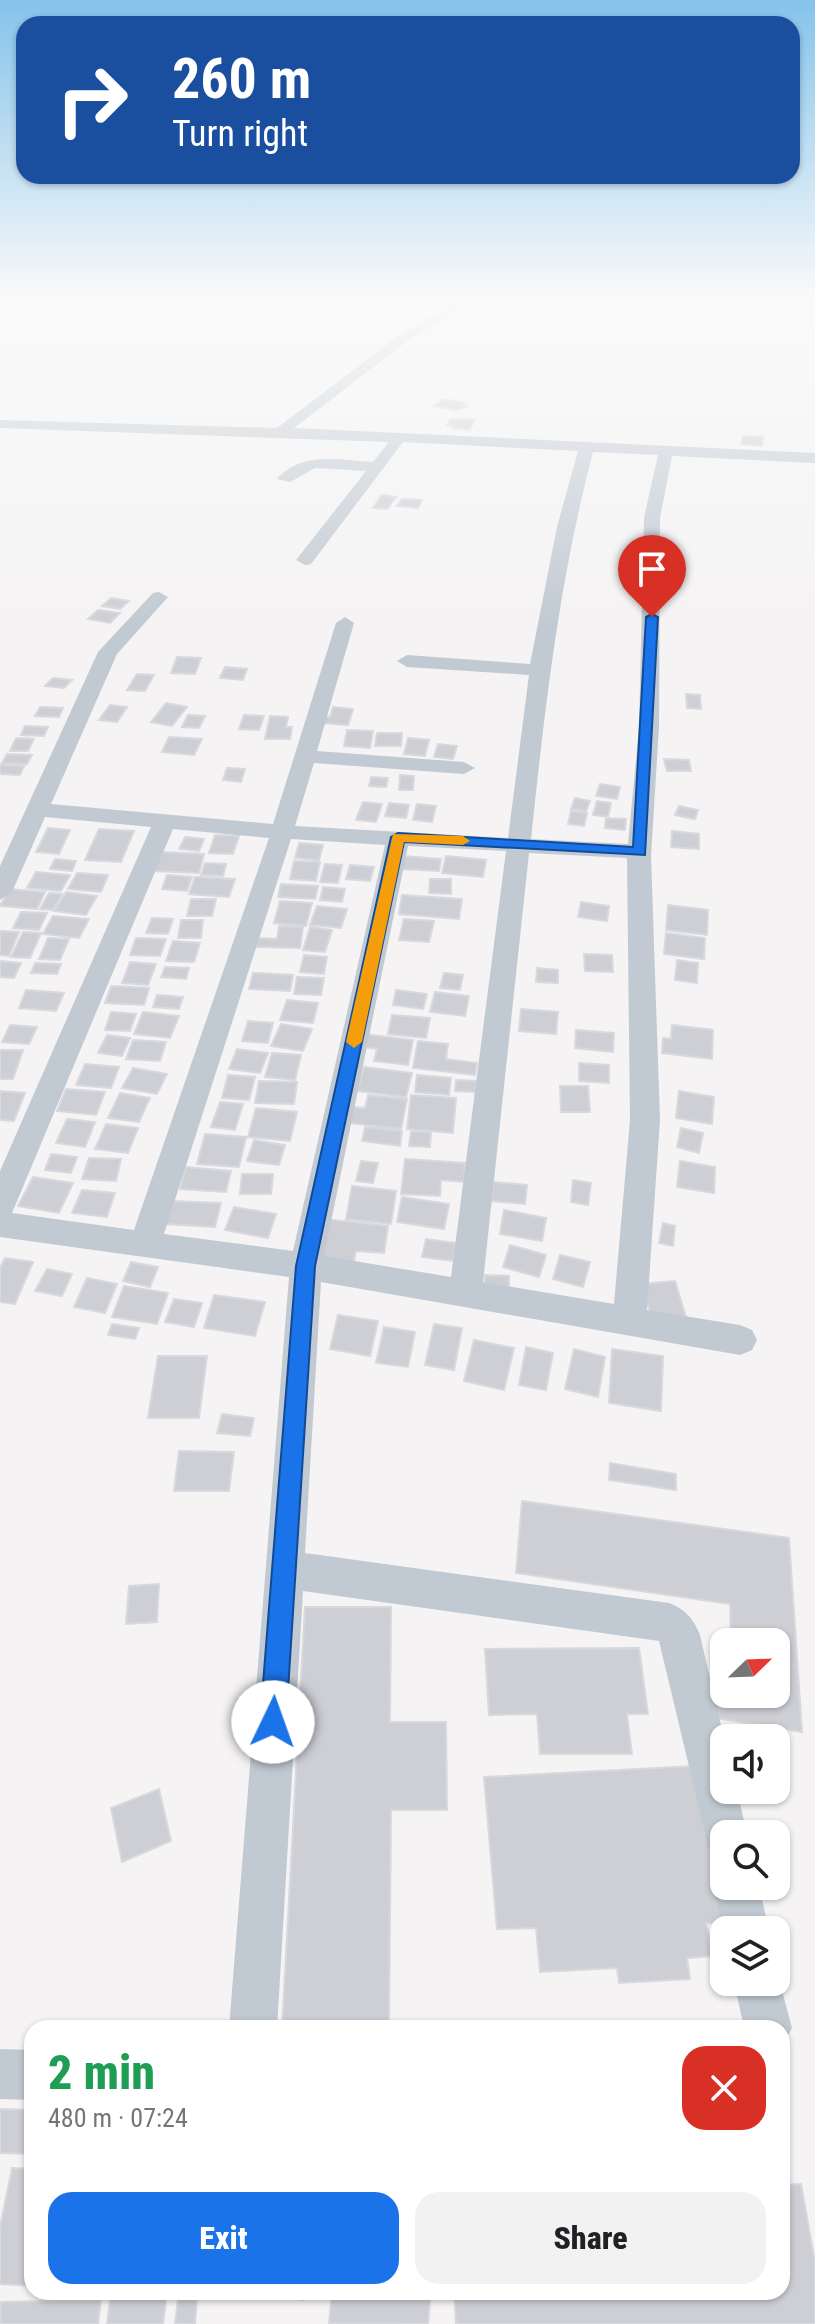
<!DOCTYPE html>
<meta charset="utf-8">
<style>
:root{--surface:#fff;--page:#f2f2f2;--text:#202124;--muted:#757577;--accent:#1a73e8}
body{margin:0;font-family:"Roboto Condensed",sans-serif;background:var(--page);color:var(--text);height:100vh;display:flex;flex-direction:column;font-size:30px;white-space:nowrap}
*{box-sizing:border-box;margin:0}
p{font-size:26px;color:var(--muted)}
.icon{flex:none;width:44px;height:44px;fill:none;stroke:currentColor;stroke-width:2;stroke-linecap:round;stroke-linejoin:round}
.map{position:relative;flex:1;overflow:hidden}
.drawer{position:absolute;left:24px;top:2020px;width:766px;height:280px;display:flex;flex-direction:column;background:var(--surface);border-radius:24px;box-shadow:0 2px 6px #0004}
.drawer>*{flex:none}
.banner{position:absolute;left:16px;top:16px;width:784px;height:168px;border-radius:24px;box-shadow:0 2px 6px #0004;background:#1a4fa0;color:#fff;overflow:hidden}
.needle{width:52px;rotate:67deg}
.buttons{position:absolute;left:710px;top:1628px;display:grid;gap:16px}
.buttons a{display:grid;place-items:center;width:80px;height:80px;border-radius:16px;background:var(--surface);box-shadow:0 2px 6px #0004;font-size:40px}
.pin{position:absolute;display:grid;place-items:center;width:68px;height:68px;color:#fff;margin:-82px -34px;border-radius:50% 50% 50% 0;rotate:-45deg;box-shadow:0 0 8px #0007}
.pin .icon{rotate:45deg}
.me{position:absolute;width:88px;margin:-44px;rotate:3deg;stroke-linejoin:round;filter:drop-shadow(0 0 6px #0008)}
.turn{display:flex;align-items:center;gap:28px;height:168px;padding:0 24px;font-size:36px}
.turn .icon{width:104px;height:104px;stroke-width:2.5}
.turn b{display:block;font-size:56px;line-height:68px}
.round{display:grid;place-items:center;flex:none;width:84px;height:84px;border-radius:24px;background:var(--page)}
.head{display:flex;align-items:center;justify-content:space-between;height:136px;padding:0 24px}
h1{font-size:48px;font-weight:800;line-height:60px;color:#1e9e55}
.primary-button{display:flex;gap:16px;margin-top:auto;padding:16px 24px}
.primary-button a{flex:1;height:92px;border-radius:24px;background:var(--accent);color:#fff;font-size:32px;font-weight:800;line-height:92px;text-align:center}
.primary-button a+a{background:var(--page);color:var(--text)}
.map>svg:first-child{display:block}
</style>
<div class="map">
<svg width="815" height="2324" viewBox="0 0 815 2324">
<rect width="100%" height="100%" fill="#f5f3f3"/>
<!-- building -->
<path fill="#cdcfd5" stroke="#d7d9de" stroke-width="2" d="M443 399 465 403 463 405 469 406 456 410 434 406Z
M450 420 458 419 475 420 469 430 453 428 454 426 447 425Z
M743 436 763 437 762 446 741 444Z
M382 495 396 497 387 509 373 508Z
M402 499 422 500 418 508 397 506Z
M111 598 129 601 120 609 102 606Z
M98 610 120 613 110 623 88 619Z
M177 657 201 658 195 674 171 673Z
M225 667 247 669 243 680 220 678Z
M137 674 154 675 145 691 127 690Z
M53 678 72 680 64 688 45 686Z
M686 694 700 695 701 709 687 708Z
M166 703 187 707 172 726 151 722Z
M110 705 127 707 117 722 99 720Z
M40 707 63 708 59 717 35 716Z
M333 707 353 709 348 725 321 723 323 717H330Z
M188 715 205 716 199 728 182 727Z
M244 715 264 716 259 730 239 729Z
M270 716 288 717 286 727H292L290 739H265Z
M25 726 48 727 44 736 21 735Z
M347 730 373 731 370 748 344 746Z
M377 733H402L401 746H375Z
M169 737 202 739 194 755 162 752Z
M16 738 34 739 28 751H10Z
M408 738 429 740 425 756 404 754Z
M438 744 457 746 453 759 434 757Z
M7 754 32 755 27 764 2 763Z
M664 759 689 760 691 771H667Z
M0 765 24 766 20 775 0 774Z
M227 768 245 769 241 782 223 780Z
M400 775 414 776 413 790H399Z
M371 777 388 778 386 787 369 786Z
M600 784 620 787 617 799 596 796Z
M575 798 590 801 586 811 571 809Z
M597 801 611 803 608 817 593 815Z
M363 802 382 804 376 822 356 820Z
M389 803 409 805 406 818 385 816Z
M417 804 436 806 432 822 413 820Z
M679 806 698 810 695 819 675 815Z
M571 811 587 813 584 826 568 824Z
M606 818 626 819 625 830 605 828Z
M48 828 70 830 59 854 36 852Z
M99 829 134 831 121 862 85 860Z
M672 831 699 834V849L671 847Z
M215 835 239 836 233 854 209 853Z
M185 837 204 839 199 851 179 849Z
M299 843 323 845 319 860 295 858Z
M161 852 204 854 199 873 154 871Z
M403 856 441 859 439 871 401 869Z
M446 856 486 860 483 877 442 873Z
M55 859 76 861 72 871 50 869Z
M294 861 320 862 316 881 290 879Z
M205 863 226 864 223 876 201 875Z
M325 864 342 865 338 883 320 882Z
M350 865 374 867 370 881 346 879Z
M36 872 70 875 61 891 27 888Z
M77 873 108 875 101 892 68 889Z
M167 875 192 877 187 891 162 889Z
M195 877 235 879 229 897 189 894Z
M430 879H451V894L429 893Z
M281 884 318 886 315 899 278 897Z
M323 887 345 889 342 902 320 900Z
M9 889 45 892 37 909 0 906Z
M66 892 97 896 86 915 54 911Z
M49 893 62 894 53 910 40 909Z
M402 895 462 899 459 919 399 914Z
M191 899H216L212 916H187Z
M280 901 312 903 306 926 274 923Z
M581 902 609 906 607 921 578 917Z
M668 905 708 910 707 935 666 930Z
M317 906 347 909 341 928 310 925Z
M21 912 47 913 39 930 13 928Z
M53 916 89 919 79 938 43 934Z
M152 918 173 919 168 934 146 933Z
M404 919 434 921 429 942 399 940Z
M181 920H203L201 938H178Z
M279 926 303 927 300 948 257 947 258 938 277 939Z
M310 927 332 930 325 952 303 950Z
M0 931 19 932 9 956 0 955Z
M23 932 41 933 30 958 11 957Z
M666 933 705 938 704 959 664 954Z
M48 938 69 939 60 960 39 959Z
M136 938 166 939 160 956 130 955Z
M173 941 200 943 194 962 166 961Z
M584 954 612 955 613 972 585 971Z
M304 955 327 957 324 974 300 972Z
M677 960 698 963 697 983 675 980Z
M0 961 21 963 14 978 0 977Z
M130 962 156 964 148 985 122 983Z
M35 963 61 964 57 974 31 973Z
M165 967 189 968 186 979 161 977Z
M537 968 558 970V983L536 982Z
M253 973 293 975 290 991 249 989Z
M444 973 463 975 460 990 440 988Z
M297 977 324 978 321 995 294 994Z
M111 986 149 988 144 1005 105 1003Z
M26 990 64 993 56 1011 19 1008Z
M396 990 427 994 423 1009 393 1005Z
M435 992 469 996 465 1016 430 1012Z
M157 995 183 997 179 1009 153 1007Z
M287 1000 318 1003 313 1023 280 1020Z
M521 1009 558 1012 556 1034 519 1031Z
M111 1012 136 1014 130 1031 105 1030Z
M143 1012 179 1016 170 1038 134 1034Z
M392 1015 430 1018 426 1038 388 1034Z
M248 1021 273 1023 268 1043 242 1041Z
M281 1024 312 1029 303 1051 271 1046Z
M10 1025 37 1027 29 1044 2 1042Z
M672 1025 713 1030 712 1059 662 1053 663 1038 671 1039Z
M576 1030 614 1033 613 1052 575 1048Z
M364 1034 413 1040 408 1065 374 1061 377 1049 361 1047Z
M107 1035 130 1038 122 1056 98 1053Z
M133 1040 166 1042 160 1061 126 1059Z
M418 1041 448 1044 446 1059 477 1063 475 1075 413 1068Z
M237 1049 268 1053 260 1073 229 1069Z
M0 1050H23L13 1079H0Z
M272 1053 301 1055 295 1080 265 1077Z
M579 1063 609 1065V1083L579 1081Z
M85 1064 119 1067 111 1088 76 1085Z
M364 1067 412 1073 406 1097 357 1091Z
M133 1068 167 1074 157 1094 122 1088Z
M228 1075 255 1077 249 1100 222 1098Z
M417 1075 451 1078 449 1095 415 1092Z
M456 1080 476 1081 475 1092 455 1091Z
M259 1081 297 1082 294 1104 255 1103Z
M560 1086H588L590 1112H561Z
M66 1089 105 1092 96 1115 57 1111Z
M0 1091 25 1093 14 1121 0 1120Z
M679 1091 714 1097 712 1124 676 1118Z
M120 1093 150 1098 139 1122 108 1118Z
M368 1095 407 1099 401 1129 348 1123 352 1107 365 1108Z
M411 1095 456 1098 453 1133 407 1129Z
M220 1102 243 1104 235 1130 211 1127Z
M256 1108 297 1112 290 1141 248 1137Z
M67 1119 95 1122 85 1147 56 1143Z
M106 1124 138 1128 128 1153 95 1149Z
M365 1127 402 1131 400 1146 362 1141Z
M681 1128 703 1133 699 1153 677 1147Z
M411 1131 431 1132 430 1147 409 1146Z
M205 1134 246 1137 239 1167 197 1164Z
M254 1140 285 1145 279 1165 247 1161Z
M51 1154 77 1157 71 1173 45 1170Z
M89 1158 121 1159 116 1181 82 1179Z
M405 1159 465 1163 464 1182 441 1180 440 1196 401 1194Z
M361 1161 378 1163 373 1183 356 1181Z
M680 1161 715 1167 714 1193 677 1187Z
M186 1167 231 1171 226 1192 180 1189Z
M242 1174H273L271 1194H240Z
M33 1177 73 1183 59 1213 18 1206Z
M573 1180 591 1183 588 1205 571 1202Z
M493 1182 527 1185 525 1204 492 1201Z
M352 1186 396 1191 391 1224 346 1219Z
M82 1190 115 1193 107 1217 72 1213Z
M402 1197 449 1204 444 1229 397 1222Z
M171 1201 221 1203 215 1227 165 1224Z
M234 1207 276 1214 268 1238 225 1230Z
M504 1210 546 1218 542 1241 500 1234Z
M324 1219 388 1226 384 1253 356 1251 352 1270 314 1266Z
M663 1223 675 1226 673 1246 659 1243Z
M426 1239 456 1243 453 1261 422 1257Z
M510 1245 546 1255 539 1277 503 1267Z
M560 1255 590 1262 583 1287 553 1279Z
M5 1258 33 1262 15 1304 0 1302V1268Z
M131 1262 158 1267 150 1287 123 1281Z
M47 1269 72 1274 62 1296 35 1291Z
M485 1275 509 1276V1292L484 1291Z
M87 1278 117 1284 105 1313 74 1307Z
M675 1281 687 1320 653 1323 642 1284Z
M124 1286 168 1293 157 1324 112 1317Z
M214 1295 265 1302 255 1336 204 1328Z
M174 1299 202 1303 194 1327 165 1322Z
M338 1315 378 1321 370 1356 330 1349Z
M112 1324 139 1328 135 1339 108 1335Z
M434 1324 462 1328 454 1370 425 1365Z
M384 1327 415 1332 408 1367 376 1363Z
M474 1340 514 1348 504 1390 464 1381Z
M526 1347 553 1353 546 1390 519 1385Z
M574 1349 605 1357 598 1397 565 1389Z
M612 1349 663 1356 661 1411 609 1403Z
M158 1356H207L199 1418H148Z
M222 1414 254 1418 250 1436 217 1433Z
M179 1451 234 1452 229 1491H174Z
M610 1463 676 1474V1490L609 1480Z
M522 1501 789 1538 802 1732 715 1718 713 1643 724 1645V1694H776V1642H731L730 1604 516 1573Z
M159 1584 157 1622 126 1624 129 1586Z
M305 1607H391L390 1722H446L447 1810H391L389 2028H282Z
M639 1648 648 1714H627L632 1754H540L537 1714 489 1715 485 1649Z
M694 1766 724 1922 706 1923 713 1956 687 1958 690 1979 619 1983 617 1968 540 1972 536 1928 497 1929 484 1777Z
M159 1789 171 1841 122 1862 111 1808Z
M0 2109 32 2110V2154L0 2153Z
M12 2168 32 2169V2286L0 2284V2227Z
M801 2184 815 2262V2324H456L454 2292H782V2185Z
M111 2292H167L163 2324H107Z
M235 2292H304L303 2300Z
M332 2292H431L428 2324 329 2323Z
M178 2299 197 2300 195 2324H175Z
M101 2300 98 2324H0L1 2302Z"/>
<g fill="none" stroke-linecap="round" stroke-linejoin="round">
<!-- street -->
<path fill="#c1cad2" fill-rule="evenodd" d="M458 300H472L405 343 294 428 815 453V463L672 456 660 518 659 727 651 856 660 1120 647 1310 740 1325 752 1330 757 1340 752 1350 740 1355 321 1282 305 1553 669 1603C686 1610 693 1618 700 1635L724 1738V1790H737L747 1834H724V1856L709 1850 659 1641 303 1591 277 2028H229L289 1277 0 1237V1171L151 827 45 817 12 892 0 900V866L98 652 153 593 159 592 168 597 117 654 51 804 273 824 336 623 345 617 354 623 317 751 464 762 475 768 464 774 314 763 295 826 508 838 529 675 407 667 397 661 407 655 530 664 557 527 578 451 403 442 311 564 305 565 296 560 366 471 315 468 290 482 277 479C301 451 340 460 373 462L389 442 0 428V420L277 428 397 337ZM593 452 658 455 644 518 639 727 628 844 531 839C545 707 559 581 593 452ZM173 829 269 838 134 1230 12 1213ZM291 839 385 845 293 1251 164 1234ZM408 846 506 851 451 1277 324 1256ZM529 853 627 858 630 1120 614 1304 483 1282Z
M724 1868V1886H759L769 1930H724V1933L713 1886Z
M776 1968 792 2028 782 2046V2028H744L734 1982H776Z
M0 2049 32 2050V2100L0 2099Z"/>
</g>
<!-- sky -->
<linearGradient id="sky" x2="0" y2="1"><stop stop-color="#85c3ea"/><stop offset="0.48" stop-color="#fafafa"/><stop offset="1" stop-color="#fafafa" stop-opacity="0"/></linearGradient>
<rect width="815" height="625" fill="url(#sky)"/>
<!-- route -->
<path fill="#1a73e8" stroke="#114b97" stroke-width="2" d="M652 614 658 617 645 855 404 842 315 1266 286 1722 282 1731 273 1735 264 1731 260 1722 296 1266 391 837 398 833 633 847 646 617Z"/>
<!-- slow -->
<path fill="#f59e0b" d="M393 834 463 836 470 841 463 845 404 842 362 1042 354 1048 346 1042Z"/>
</svg>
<div class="buttons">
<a><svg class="needle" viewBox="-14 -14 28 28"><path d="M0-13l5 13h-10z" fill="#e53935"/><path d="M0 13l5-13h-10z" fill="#757577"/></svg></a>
<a><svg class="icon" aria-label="sound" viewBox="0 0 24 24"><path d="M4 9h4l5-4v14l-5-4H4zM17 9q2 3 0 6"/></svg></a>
<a><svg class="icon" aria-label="search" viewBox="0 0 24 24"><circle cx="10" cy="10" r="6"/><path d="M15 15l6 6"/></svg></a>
<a><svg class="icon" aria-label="layers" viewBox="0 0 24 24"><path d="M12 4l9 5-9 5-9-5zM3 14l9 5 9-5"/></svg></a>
</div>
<div class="pin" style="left:652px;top:617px;background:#d93025"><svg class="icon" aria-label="arrive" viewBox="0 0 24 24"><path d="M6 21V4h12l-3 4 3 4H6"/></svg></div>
<svg class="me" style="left:273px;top:1722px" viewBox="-20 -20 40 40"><circle r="19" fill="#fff"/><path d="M0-13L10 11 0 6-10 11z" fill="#1a73e8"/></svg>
<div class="banner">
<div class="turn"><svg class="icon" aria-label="right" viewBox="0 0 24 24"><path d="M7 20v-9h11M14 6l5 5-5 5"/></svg><div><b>260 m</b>Turn right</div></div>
</div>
<section class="drawer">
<div class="head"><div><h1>2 min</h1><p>480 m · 07:24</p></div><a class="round" style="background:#d93025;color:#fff"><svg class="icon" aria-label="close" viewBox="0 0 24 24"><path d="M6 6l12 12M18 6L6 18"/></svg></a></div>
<div class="primary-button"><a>Exit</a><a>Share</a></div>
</section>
</div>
